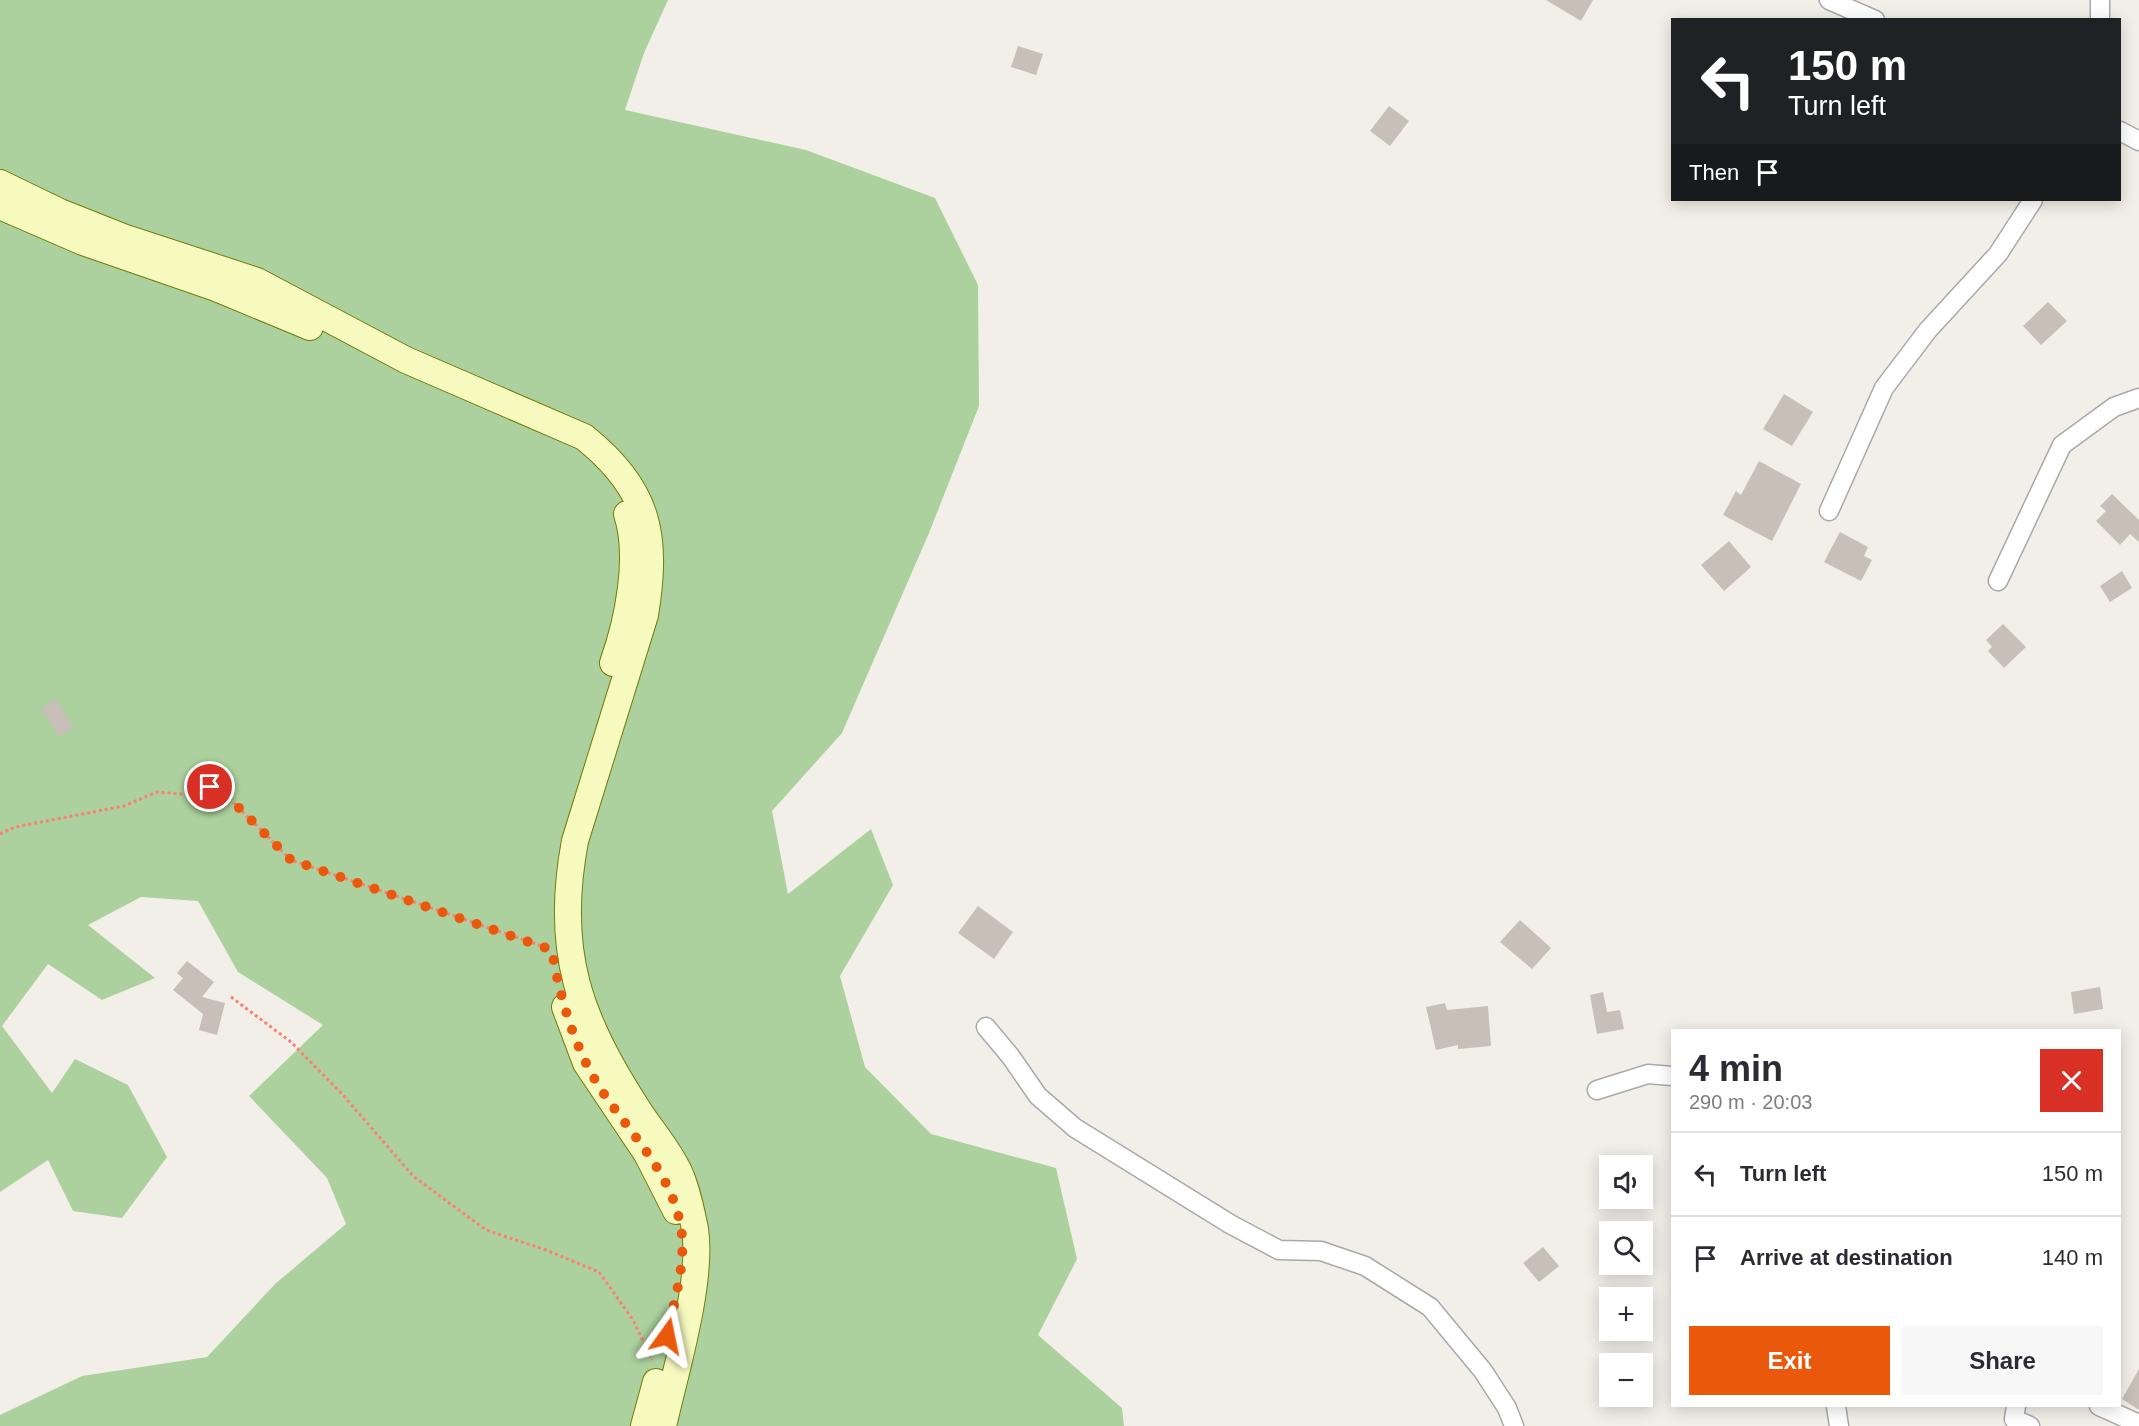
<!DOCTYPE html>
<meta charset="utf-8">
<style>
:root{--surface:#fff;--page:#f7f7f7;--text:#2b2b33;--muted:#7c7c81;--line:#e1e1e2;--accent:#ea580c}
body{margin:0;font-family:Arial,sans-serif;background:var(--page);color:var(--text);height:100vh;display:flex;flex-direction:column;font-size:22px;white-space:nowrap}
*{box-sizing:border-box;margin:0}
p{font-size:20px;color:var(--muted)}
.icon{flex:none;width:33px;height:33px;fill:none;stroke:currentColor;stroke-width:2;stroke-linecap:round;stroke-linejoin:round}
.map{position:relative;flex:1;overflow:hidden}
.panel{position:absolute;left:1671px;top:1029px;width:450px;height:378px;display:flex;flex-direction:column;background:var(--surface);border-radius:0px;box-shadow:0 3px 15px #0003}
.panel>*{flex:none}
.banner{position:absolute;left:1671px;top:18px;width:450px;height:183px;border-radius:0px;box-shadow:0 3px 15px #0003;background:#202124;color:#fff;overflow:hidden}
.controls{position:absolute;left:1599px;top:1155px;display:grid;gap:12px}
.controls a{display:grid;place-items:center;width:54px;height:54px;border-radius:0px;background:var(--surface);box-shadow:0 3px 15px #0003;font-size:30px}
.pin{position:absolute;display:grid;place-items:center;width:51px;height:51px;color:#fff;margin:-26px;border:3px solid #fff;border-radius:50%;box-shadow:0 2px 6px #0007}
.me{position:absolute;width:66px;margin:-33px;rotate:12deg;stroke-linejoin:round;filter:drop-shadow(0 0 4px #0008)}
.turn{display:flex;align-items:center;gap:21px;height:126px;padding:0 18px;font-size:27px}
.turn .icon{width:78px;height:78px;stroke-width:2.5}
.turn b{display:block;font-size:42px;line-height:51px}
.then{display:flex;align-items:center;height:57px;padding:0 18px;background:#0003;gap:12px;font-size:22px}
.round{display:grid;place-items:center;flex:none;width:63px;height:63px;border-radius:0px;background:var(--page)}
.head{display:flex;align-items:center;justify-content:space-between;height:102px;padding:0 18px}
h1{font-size:36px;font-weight:600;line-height:45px}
.cta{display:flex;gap:12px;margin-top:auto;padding:12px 18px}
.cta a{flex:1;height:69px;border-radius:0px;background:var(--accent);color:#fff;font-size:24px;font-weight:600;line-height:69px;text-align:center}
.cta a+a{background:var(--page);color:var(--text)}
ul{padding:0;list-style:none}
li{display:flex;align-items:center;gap:18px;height:84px;padding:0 18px;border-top:2px solid var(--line)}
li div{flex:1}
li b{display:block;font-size:22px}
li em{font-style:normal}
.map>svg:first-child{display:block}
</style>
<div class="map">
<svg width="2139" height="1426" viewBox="0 0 2139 1426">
<rect width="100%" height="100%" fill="#f2efe9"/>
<!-- forest -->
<path fill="#add19e" d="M0 0H668L644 53 625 110 806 150 935 198 978 285 979 406 929 533 842 733 772 811 788 894 871 829 893 885 840 976 865 1067 931 1134 1056 1168 1077 1259 1038 1335 1122 1408 1124 1426H0V1415L82 1376 207 1357 275 1284 346 1224 327 1178 249 1096 323 1025 238 972 198 901 141 897 88 925 155 978 102 1000 48 964 2 1026 52 1093 75 1059 128 1085 167 1157 122 1218 73 1211 48 1160 0 1192Z"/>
<!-- building -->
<path fill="#c7bfb8" d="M1546 0H1593L1581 21Z
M1018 46 1043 54 1036 75 1011 67Z
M1389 106 1409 121 1390 146 1370 131Z
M2048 302 2067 321 2041 345 2023 326Z
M1784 394 1813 412 1792 446 1763 429Z
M1759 461 1801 484 1772 541 1723 515 1736 491 1741 495Z
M2112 494 2139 520V542L2130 534 2120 545 2096 521 2106 511 2100 506Z
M1840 532 1868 547 1864 556 1872 560 1861 581 1824 562Z
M1729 541 1751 567 1724 591 1701 565Z
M2122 571 2132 588 2110 602 2100 586Z
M2003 624 2026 647 2004 668 1988 651 1992 647 1986 640Z
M55 699 74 727 59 737 41 709Z
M978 906 1013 932 994 959 958 933Z
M1520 920 1551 948 1532 969 1500 942Z
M187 961 214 982 202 997 225 1003 217 1035 199 1030 203 1014 173 990 183 978 177 973Z
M2100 987 2103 1009 2074 1014 2071 992Z
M1603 992 1607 1012 1620 1010 1624 1029 1597 1034 1590 995Z
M1445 1003 1447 1010 1488 1006 1491 1046 1458 1049V1045L1436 1050 1426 1007Z
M1543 1247 1559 1266 1539 1282 1523 1263Z
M2139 1369V1410L2122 1399Z"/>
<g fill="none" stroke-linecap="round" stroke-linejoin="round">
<defs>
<path id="minor" d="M1829 0 1875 20
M2100 20V0
M2120 131 2139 141
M1829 511 1884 388 1928 330 1998 254 2033 200
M1998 581 2062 445 2114 407 2139 398
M986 1027 1011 1057 1038 1096 1075 1128 1230 1224 1279 1250 1321 1251 1365 1266 1430 1307 1483 1371 1507 1408 1514 1426
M1597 1090 1648 1074 1672 1076
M1836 1406 1839 1426
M2016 1406 2014 1419 2030 1426
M2099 1406 2139 1424"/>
<path id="secondary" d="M0 183 60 212 123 237 257 281 406 360 584 437C649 489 658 535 645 615L575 841C554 952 579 1018 639 1111 652 1131 669 1150 679 1172 687 1189 691 1210 695 1229 703 1281 675 1373 663 1426
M0 206 83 242 216 288 310 327
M613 663C628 621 641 557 627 514
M565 1007 586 1063 647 1154 676 1211
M644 1426 656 1382"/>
</defs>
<!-- minor casing -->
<use href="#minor" stroke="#a9a9a9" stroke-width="21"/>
<!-- secondary casing -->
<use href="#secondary" stroke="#707d05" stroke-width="28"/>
<!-- path -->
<path stroke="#fa8072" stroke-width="3" stroke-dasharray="3 3" stroke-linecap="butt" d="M0 834 15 827 124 806 157 792 181 794 210 787 228 797 291 860 548 948
M231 997 291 1042 343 1095 413 1176 486 1230 546 1250 599 1272 633 1320 652 1360"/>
<!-- minor -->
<use href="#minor" stroke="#fff" stroke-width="18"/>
<!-- secondary -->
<use href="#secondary" stroke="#f7fabf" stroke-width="26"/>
</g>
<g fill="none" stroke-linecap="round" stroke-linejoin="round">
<!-- route -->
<path stroke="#ea580c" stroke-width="10" stroke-dasharray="0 18" d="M210 787 228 797 291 860 552 950C558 988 569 1028 586 1063 612 1118 668 1161 680 1223 688 1259 674 1301 667 1336"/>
</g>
</svg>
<div class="controls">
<a><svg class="icon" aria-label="sound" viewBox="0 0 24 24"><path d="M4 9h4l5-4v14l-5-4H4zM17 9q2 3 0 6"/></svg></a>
<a><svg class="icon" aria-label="search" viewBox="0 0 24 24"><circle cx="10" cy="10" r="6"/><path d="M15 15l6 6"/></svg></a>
<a>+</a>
<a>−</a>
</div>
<div class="pin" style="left:210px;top:787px;background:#d93025"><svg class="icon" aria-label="arrive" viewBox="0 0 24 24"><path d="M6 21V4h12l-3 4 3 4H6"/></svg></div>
<svg class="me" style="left:667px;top:1336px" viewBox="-20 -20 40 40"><path d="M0-17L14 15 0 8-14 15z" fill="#ea580c" stroke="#fff" stroke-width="4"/></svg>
<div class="banner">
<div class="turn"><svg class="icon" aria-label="left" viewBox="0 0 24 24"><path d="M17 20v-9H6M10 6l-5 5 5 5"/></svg><div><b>150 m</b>Turn left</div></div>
<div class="then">Then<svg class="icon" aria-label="arrive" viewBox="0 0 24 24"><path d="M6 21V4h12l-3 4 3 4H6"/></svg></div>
</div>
<section class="panel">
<div class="head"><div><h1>4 min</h1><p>290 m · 20:03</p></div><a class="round" style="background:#d93025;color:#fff"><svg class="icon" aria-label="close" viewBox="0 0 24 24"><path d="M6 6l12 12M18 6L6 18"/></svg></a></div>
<ul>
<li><svg class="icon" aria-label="left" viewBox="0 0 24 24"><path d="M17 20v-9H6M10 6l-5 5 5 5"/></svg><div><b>Turn left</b></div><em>150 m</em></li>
<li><svg class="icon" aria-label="arrive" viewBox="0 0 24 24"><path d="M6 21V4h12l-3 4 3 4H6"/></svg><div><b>Arrive at destination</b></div><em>140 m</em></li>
</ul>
<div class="cta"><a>Exit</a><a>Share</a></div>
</section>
</div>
